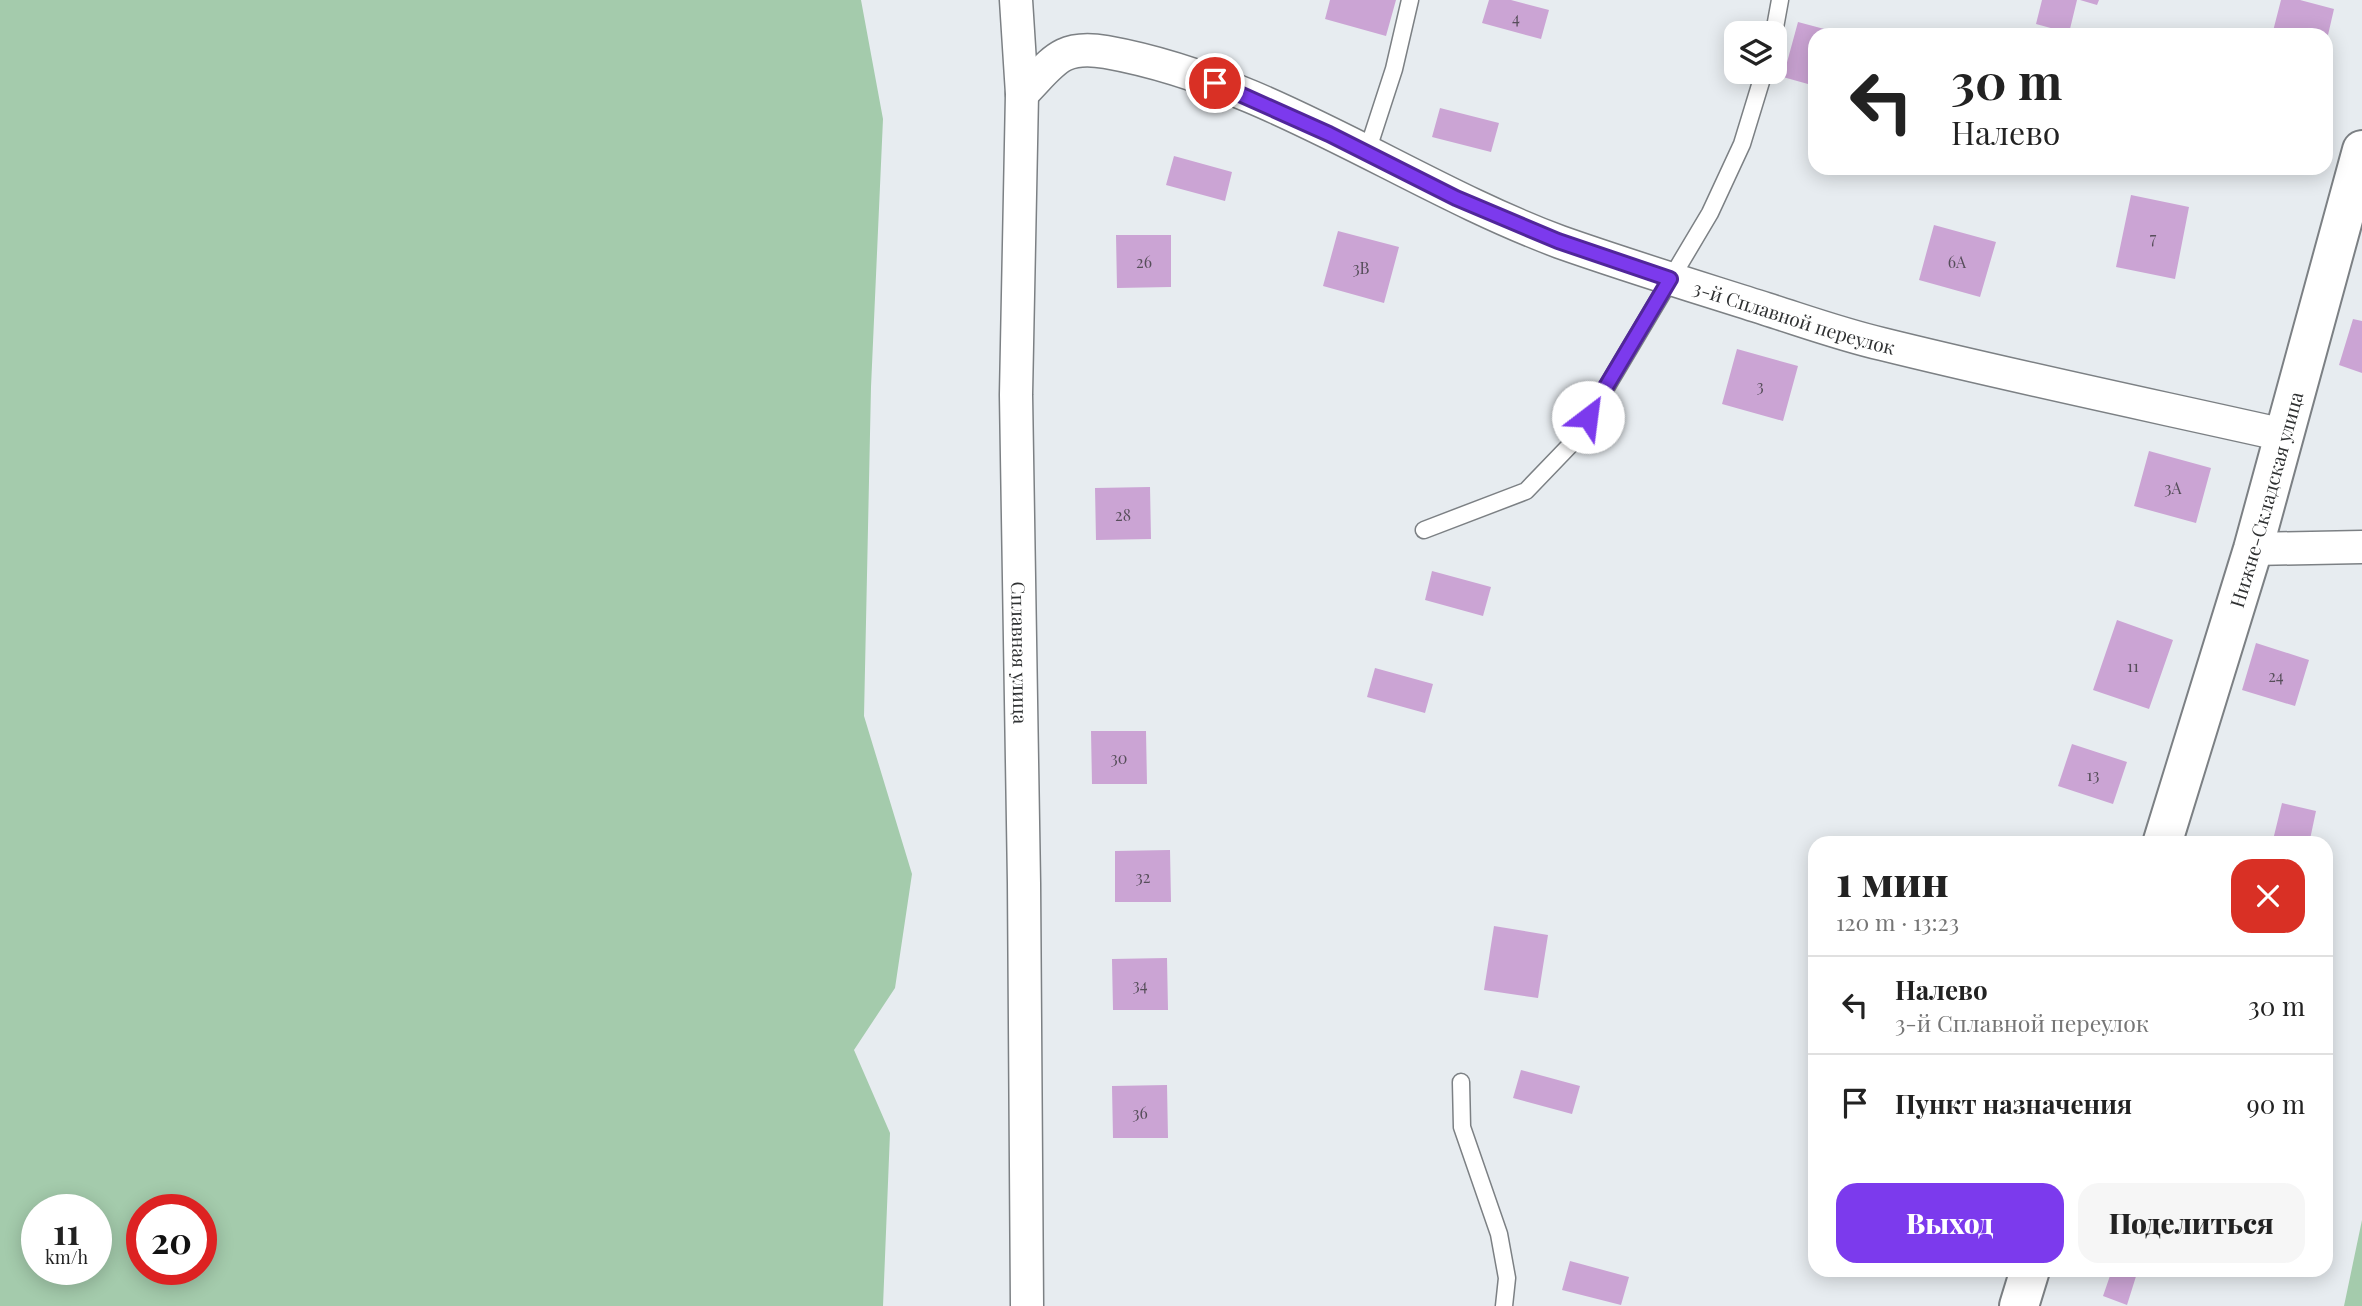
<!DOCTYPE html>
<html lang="ru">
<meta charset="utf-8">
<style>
:root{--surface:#fff;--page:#f6f6f6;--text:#222;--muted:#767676;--line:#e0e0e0;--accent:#7c3aed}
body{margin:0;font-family:"Playfair Display",serif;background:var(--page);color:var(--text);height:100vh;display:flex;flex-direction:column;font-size:26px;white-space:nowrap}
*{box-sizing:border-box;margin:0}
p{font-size:23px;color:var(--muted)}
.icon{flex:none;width:38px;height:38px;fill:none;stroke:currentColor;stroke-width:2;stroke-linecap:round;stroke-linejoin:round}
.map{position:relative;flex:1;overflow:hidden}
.details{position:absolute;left:1808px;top:836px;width:525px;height:441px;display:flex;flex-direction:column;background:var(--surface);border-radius:21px;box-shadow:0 4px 18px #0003}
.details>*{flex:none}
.guide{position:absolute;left:1808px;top:28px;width:525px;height:147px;border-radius:21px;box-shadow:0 4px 18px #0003;background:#fff;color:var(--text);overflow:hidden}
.buttons{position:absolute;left:1724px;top:21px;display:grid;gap:14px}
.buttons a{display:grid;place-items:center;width:63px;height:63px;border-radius:14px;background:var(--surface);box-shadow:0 4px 18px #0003;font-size:35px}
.speed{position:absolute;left:21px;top:1194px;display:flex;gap:14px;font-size:35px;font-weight:700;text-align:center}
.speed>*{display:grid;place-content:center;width:91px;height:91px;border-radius:50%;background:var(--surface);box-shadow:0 4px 18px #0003;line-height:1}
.speed small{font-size:18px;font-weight:400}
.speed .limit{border:10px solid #d22;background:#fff;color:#111}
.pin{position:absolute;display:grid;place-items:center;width:60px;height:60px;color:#fff;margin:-30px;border:4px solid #fff;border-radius:50%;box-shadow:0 2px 7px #0007}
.me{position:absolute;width:77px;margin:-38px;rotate:30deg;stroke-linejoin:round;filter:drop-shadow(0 0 5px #0008)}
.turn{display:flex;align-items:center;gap:24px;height:147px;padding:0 28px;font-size:32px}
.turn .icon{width:91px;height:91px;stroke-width:2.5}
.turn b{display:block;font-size:49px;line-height:60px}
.round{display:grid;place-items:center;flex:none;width:74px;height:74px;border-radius:21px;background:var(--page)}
.headline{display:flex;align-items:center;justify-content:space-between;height:119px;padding:0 28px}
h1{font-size:42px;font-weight:800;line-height:52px}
.action{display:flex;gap:14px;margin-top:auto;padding:14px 28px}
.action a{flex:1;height:80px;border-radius:21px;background:var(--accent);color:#fff;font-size:28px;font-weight:800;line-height:80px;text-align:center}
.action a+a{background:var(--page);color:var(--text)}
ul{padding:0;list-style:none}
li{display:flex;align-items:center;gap:21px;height:98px;padding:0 28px;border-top:2px solid var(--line)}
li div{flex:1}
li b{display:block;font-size:26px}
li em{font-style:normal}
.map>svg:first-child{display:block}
</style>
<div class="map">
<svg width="2362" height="1306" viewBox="0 0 2362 1306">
<rect width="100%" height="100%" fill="#e7ecf0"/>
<!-- green -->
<path fill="#a4cbac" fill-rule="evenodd" d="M0 0H861L883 119 871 387 864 716 912 874 895 988 854 1050 890 1133 883 1306H0ZM37 1209H96V1269H37ZM142 1209H201V1269H142Z
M2362 1220V1306H2344Z"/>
<!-- building -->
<path fill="#cba4d4" d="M1330 0H1396L1386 36 1325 19Z
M1489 0H1511L1549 10 1541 39 1482 23Z
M2042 0H2077L2069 33 2036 24Z
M2080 0H2099L2097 5Z
M2281 0H2300L2334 9 2328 35H2272Z
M1798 22 1843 34 1815 35V86L1783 77Z
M1440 108 1499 123 1491 152 1432 137Z
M1174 156 1232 172 1225 201 1166 185Z
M2131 195 2189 207 2175 279 2116 267Z
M1934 225 1996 242 1980 297 1919 280Z
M1338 231 1399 247 1384 303 1323 286Z
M1116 235H1171V287L1117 288Z
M2353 319 2362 321V373L2339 365Z
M1737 349 1798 366 1783 421 1722 404Z
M2149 451 2211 468 2196 523 2134 506Z
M1150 487 1151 539 1096 540 1095 488Z
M1432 571 1491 587 1483 616 1425 600Z
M2117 620 2173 640 2149 709 2093 690Z
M2256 643 2309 660 2295 706 2242 690Z
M1375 668 1433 684 1425 713 1367 697Z
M1091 731H1146L1147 784H1092Z
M2072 744 2127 762 2113 804 2058 786Z
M2282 803 2316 811 2309 844H2272Z
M1170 850 1171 902H1115V851Z
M1494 926 1548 935 1538 998 1484 990Z
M1167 958 1168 1010H1113L1112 959Z
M1521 1070 1580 1086 1572 1114 1513 1098Z
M1167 1085 1168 1138H1113L1112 1086Z
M1570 1261 1629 1277 1621 1305 1562 1290Z
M2112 1270H2138L2127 1305 2103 1296Z"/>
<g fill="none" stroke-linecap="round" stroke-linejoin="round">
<defs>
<path id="lane" d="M1774 33 1780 0
M1367 152 1394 69 1410 0
M1424 530 1526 491 1575 440 1710 213 1742 144 1764 72
M1461 1082 1462 1127 1499 1234 1507 1278 1504 1306"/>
<g id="street">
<path id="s1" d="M1016 0 1022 94 1016 395 1024 883 1027 1306"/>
<path id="s2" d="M1022 94C1053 63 1059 44 1106 52 1269 81 1407 185 1560 242 1628 266 1697 287 1766 309 1804 321 1843 335 1882 344 2015 377 2150 405 2284 435"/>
<path d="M2253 549 2362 547"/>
</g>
<g id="secondary">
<path id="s3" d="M2162 844 2253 549 2362 150"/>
<path d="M2019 1306 2030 1270"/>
</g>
</defs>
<!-- lane casing -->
<use href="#lane" stroke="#7c8084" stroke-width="19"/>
<!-- street casing -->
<use href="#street" stroke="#7c8084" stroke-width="35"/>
<!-- secondary casing -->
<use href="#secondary" stroke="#7c8084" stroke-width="42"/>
<!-- lane -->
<use href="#lane" stroke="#fff" stroke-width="16"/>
<!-- street -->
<use href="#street" stroke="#fff" stroke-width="32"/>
<!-- secondary -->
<use href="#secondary" stroke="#fff" stroke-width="38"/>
</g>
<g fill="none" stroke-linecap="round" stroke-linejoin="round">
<defs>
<path id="route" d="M1215 83 1329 134 1456 198 1558 241 1670 279 1588 417"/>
</defs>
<!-- route casing -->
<use href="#route" stroke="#51269a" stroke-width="18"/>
<!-- route -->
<use href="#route" stroke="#7c3aed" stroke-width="12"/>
</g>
<g text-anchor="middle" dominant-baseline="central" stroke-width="7" stroke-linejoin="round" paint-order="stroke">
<!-- number labels -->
<g font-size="16" fill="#564e5a">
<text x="1516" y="17">4</text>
<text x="2153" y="237">7</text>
<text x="1144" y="261">26</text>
<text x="1957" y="261">6А</text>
<text x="1361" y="267">3В</text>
<text x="1760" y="385">3</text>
<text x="2173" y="487">3А</text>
<text x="1123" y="514">28</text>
<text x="2133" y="665">11</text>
<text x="2276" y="675">24</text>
<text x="1119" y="757">30</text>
<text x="2093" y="774">13</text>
<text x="1143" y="876">32</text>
<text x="1140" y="984">34</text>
<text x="1140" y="1112">36</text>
</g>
<!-- street labels -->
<g font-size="19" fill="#2f3132" stroke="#e7ecf0">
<text stroke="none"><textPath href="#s2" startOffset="840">3-й Сплавной переулок</textPath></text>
<text stroke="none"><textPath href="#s3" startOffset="360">Нижне-Складская улица</textPath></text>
<text stroke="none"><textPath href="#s1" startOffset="653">Сплавная улица</textPath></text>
</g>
</g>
</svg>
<div class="buttons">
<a><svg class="icon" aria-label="layers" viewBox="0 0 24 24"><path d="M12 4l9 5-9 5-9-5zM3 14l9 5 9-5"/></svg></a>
</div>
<div class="speed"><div>11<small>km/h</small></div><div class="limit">20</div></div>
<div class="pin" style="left:1215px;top:83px;background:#d93025"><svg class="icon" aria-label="arrive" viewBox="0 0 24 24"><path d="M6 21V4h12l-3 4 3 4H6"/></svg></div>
<svg class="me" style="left:1588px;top:417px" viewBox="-20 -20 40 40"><circle r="19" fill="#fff"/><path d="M0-13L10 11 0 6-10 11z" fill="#7c3aed"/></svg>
<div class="guide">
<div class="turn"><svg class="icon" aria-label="left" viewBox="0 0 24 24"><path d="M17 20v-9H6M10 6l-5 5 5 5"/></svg><div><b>30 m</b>Налево</div></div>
</div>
<section class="details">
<div class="headline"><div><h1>1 мин</h1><p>120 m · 13:23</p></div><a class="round" style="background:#d93025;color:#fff"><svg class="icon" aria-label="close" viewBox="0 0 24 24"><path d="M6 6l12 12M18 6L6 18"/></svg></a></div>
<ul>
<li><svg class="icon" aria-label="left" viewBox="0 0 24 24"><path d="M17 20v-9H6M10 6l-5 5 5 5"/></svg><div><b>Налево</b><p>3-й Сплавной переулок</p></div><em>30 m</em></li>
<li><svg class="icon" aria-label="arrive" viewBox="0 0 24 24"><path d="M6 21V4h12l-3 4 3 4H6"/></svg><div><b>Пункт назначения</b></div><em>90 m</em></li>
</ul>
<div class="action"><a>Выход</a><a>Поделиться</a></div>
</section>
</div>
